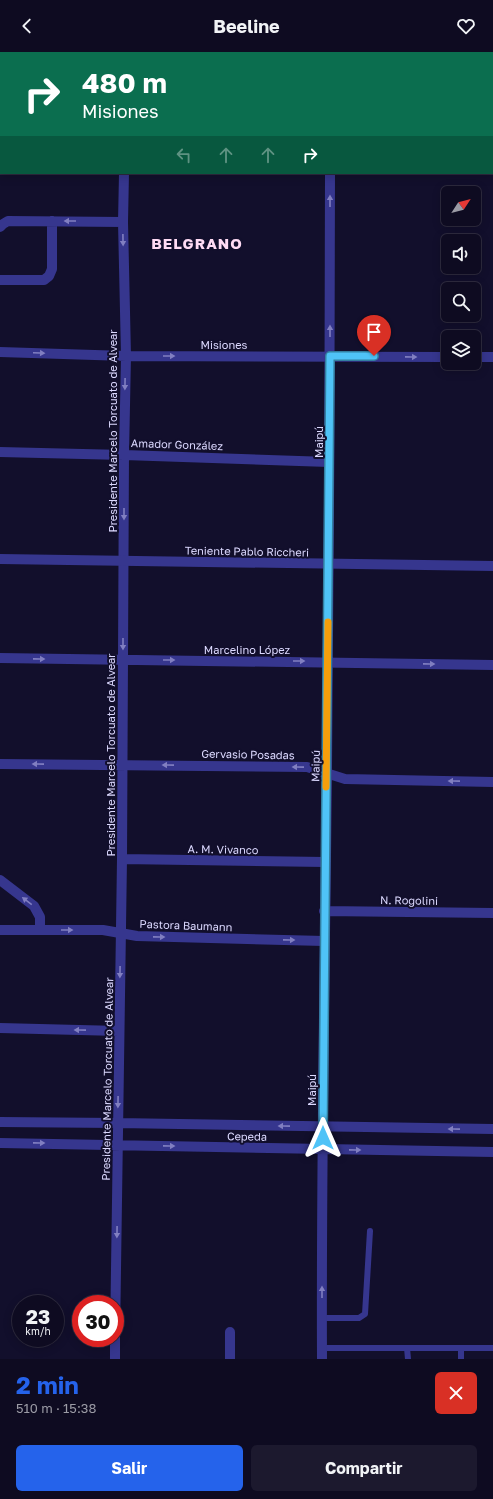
<!DOCTYPE html>
<html lang="es">
<meta charset="utf-8">
<style>
:root{--surface:#0e0b21;--page:#1c192e;--text:#f1f3f6;--muted:#9b9ba5;--line:#2e2b3f;--accent:#2563eb}
body{margin:0;font-family:"Golos Text",sans-serif;background:var(--page);color:var(--text);height:100vh;display:flex;flex-direction:column;font-size:15px;white-space:nowrap}
*{box-sizing:border-box;margin:0}
p{font-size:13px;color:var(--muted)}
.icon{flex:none;width:22px;height:22px;fill:none;stroke:currentColor;stroke-width:2;stroke-linecap:round;stroke-linejoin:round}
.map{position:relative;height:1307px;overflow:hidden}
.drawer{display:flex;flex-direction:column;background:var(--surface);flex:1}
.drawer>*{flex:none}
.banner{position:absolute;left:0px;top:0px;width:493px;height:122px;box-shadow:0 2px 10px #0003,0 0 0 1px var(--line);background:#0b6e4f;color:#fff;overflow:hidden}
.needle{width:26px;rotate:54deg}
.fabs{position:absolute;left:441px;top:134px;display:grid;gap:8px}
.fabs a{display:grid;place-items:center;width:40px;height:40px;border-radius:6px;background:var(--surface);box-shadow:0 2px 10px #0003,0 0 0 1px var(--line);font-size:20px}
.speed{position:absolute;left:12px;top:1243px;display:flex;gap:8px;font-size:20px;font-weight:700;text-align:center}
.speed>*{display:grid;place-content:center;width:52px;height:52px;border-radius:50%;background:var(--surface);box-shadow:0 2px 10px #0003,0 0 0 1px var(--line);line-height:1}
.speed small{font-size:10px;font-weight:400}
.speed .limit{border:6px solid #d22;background:#fff;color:#111}
.pin{position:absolute;display:grid;place-items:center;width:34px;height:34px;color:#fff;margin:-41px -17px;border-radius:50% 50% 50% 0;rotate:-45deg;box-shadow:0 0 4px #0007}
.pin .icon{rotate:45deg}
.me{position:absolute;width:44px;margin:-22px;rotate:0deg;stroke-linejoin:round;filter:drop-shadow(0 0 3px #0008)}
.turn{display:flex;align-items:center;gap:14px;height:84px;padding:0 16px;font-size:18px}
.turn .icon{width:52px;height:52px;stroke-width:2.5}
.turn b{display:block;font-size:28px;line-height:34px}
.lanes{display:flex;align-items:center;height:38px;padding:0 16px;background:#0003;justify-content:center;gap:20px;direction:ltr}
.lanes .off{opacity:.35}
.round{display:grid;place-items:center;flex:none;width:42px;height:42px;border-radius:6px;background:var(--page)}
.head{display:flex;align-items:center;justify-content:space-between;height:68px;padding:0 16px}
h1{font-size:24px;font-weight:700;line-height:30px;color:var(--accent)}
.primary-button{display:flex;gap:8px;margin-top:auto;padding:8px 16px}
.primary-button a{flex:1;height:46px;border-radius:6px;background:var(--accent);color:#fff;font-size:16px;font-weight:700;line-height:46px;text-align:center}
.primary-button a+a{background:var(--page);color:var(--text)}
header{display:flex;justify-content:space-between;align-items:center;height:52px;padding:0 16px;background:var(--surface);font-size:18px;font-weight:700}
.map>svg:first-child{display:block}
</style>
<header><svg class="icon" aria-label="back" viewBox="0 0 24 24"><path d="M15 5l-7 7 7 7"/></svg>Beeline<svg class="icon" aria-label="heart" viewBox="0 0 24 24"><path d="M12 20l-8-8c-3-5 5-10 8-4 3-6 11-1 8 4z"/></svg></header>
<div class="map">
<svg width="493" height="1307" viewBox="0 0 493 1307">
<rect width="100%" height="100%" fill="#120f2c"/>
<g fill="none" stroke-linecap="round" stroke-linejoin="round">
<!-- service -->
<path stroke="#36368e" stroke-width="6" d="M322 1266H359L365 1262 370 1179
M322 1296H493
M407 1296 408 1307
M461 1296V1307"/>
<!-- minor -->
<path stroke="#36368e" stroke-width="10" d="M127 1V0
M331 1V0
M0 97H1
M492 103 493 104
M0 175 3 172 8 169 123 170
M0 228H44L49 224 52 217V169
M0 300 126 304 448 305
M474 305H493
M0 400 124 403 329 410
M0 606 493 613
M0 712 307 715 345 727 493 730
M122 807 325 810
M0 828 34 854 40 865V878
M324 859 493 861
M0 878H103L137 884 324 889
M0 976 119 979
M0 1070 118 1071 493 1077
M0 1091 493 1100
M115 1285 122 807 124 403 126 304 123 170 124 121
M115 1307V1286
M230 1307V1280
M322 1307C321 1110 325 914 327 717 329 518 330 320 330 121"/>
<!-- tertiary -->
<path stroke="#36368e" stroke-width="10" d="M0 507 493 514"/>
</g>
<!-- one-way arrows -->
<defs><path id="oneway-solid" d="M-6-.8H1V-3.2L6.5 0L1 3.2V.8H-6Z"/></defs>
<g fill="#817fc1">
<use href="#oneway-solid" transform="translate(330 149) rotate(-90)"/>
<use href="#oneway-solid" transform="translate(70 169) rotate(-180)"/>
<use href="#oneway-solid" transform="translate(123 188) rotate(89)"/>
<use href="#oneway-solid" transform="translate(330 279) rotate(-90)"/>
<use href="#oneway-solid" transform="translate(39 301) rotate(2)"/>
<use href="#oneway-solid" transform="translate(169 304)"/>
<use href="#oneway-solid" transform="translate(411 305) rotate(1)"/>
<use href="#oneway-solid" transform="translate(125 332) rotate(91)"/>
<use href="#oneway-solid" transform="translate(124 462) rotate(90)"/>
<use href="#oneway-solid" transform="translate(123 592) rotate(90)"/>
<use href="#oneway-solid" transform="translate(39 607) rotate(1)"/>
<use href="#oneway-solid" transform="translate(169 608)"/>
<use href="#oneway-solid" transform="translate(299 609)"/>
<use href="#oneway-solid" transform="translate(429 612) rotate(1)"/>
<use href="#oneway-solid" transform="translate(38 712) rotate(-179)"/>
<use href="#oneway-solid" transform="translate(168 713) rotate(-179)"/>
<use href="#oneway-solid" transform="translate(298 715) rotate(-179)"/>
<use href="#oneway-solid" transform="translate(454 729) rotate(-179)"/>
<use href="#oneway-solid" transform="translate(27 849) rotate(-143)"/>
<use href="#oneway-solid" transform="translate(67 878)"/>
<use href="#oneway-solid" transform="translate(159 885) rotate(1)"/>
<use href="#oneway-solid" transform="translate(289 888) rotate(1)"/>
<use href="#oneway-solid" transform="translate(120 920) rotate(91)"/>
<use href="#oneway-solid" transform="translate(80 978) rotate(-179)"/>
<use href="#oneway-solid" transform="translate(118 1050) rotate(91)"/>
<use href="#oneway-solid" transform="translate(284 1074) rotate(-179)"/>
<use href="#oneway-solid" transform="translate(454 1077) rotate(-179)"/>
<use href="#oneway-solid" transform="translate(39 1091) rotate(1)"/>
<use href="#oneway-solid" transform="translate(169 1094) rotate(1)"/>
<use href="#oneway-solid" transform="translate(355 1098) rotate(1)"/>
<use href="#oneway-solid" transform="translate(117 1180) rotate(91)"/>
<use href="#oneway-solid" transform="translate(322 1240) rotate(-90)"/>
</g>
<g fill="none" stroke-linecap="round" stroke-linejoin="round">
<defs>
<path id="route" d="M323 1086 330 304H374"/>
</defs>
<!-- route casing -->
<use href="#route" stroke="#337fa1" stroke-width="10"/>
<!-- route -->
<use href="#route" stroke="#4fc3f7" stroke-width="7"/>
<!-- slow -->
<path stroke="#f59e0b" stroke-width="7" d="M326 735 328 570"/>
</g>
<g text-anchor="middle" dominant-baseline="central" stroke-width="4" stroke-linejoin="round" paint-order="stroke">
<!-- street labels -->
<g font-size="11" fill="#dcd9ff" stroke="#120f2c">
<text x="224" y="292">Misiones</text>
<text transform="translate(112 379) rotate(-90)">Presidente Marcelo Torcuato de Alvear</text>
<text transform="translate(318 390) rotate(-90)">Maipú</text>
<text transform="translate(177 392) rotate(2)">Amador González</text>
<text transform="translate(247 499) rotate(1)">Teniente Pablo Riccheri</text>
<text x="247" y="597">Marcelino López</text>
<text transform="translate(248 702) rotate(1)">Gervasio Posadas</text>
<text transform="translate(110 703) rotate(-90)">Presidente Marcelo Torcuato de Alvear</text>
<text transform="translate(315 714) rotate(-89)">Maipú</text>
<text transform="translate(223 797) rotate(1)">A. M. Vivanco</text>
<text transform="translate(409 848) rotate(1)">N. Rogolini</text>
<text transform="translate(186 873) rotate(2)">Pastora Baumann</text>
<text transform="translate(107 1027) rotate(-89)">Presidente Marcelo Torcuato de Alvear</text>
<text transform="translate(311 1038) rotate(-90)">Maipú</text>
<text transform="translate(247 1084) rotate(1)">Cepeda</text>
</g>
<!-- district labels -->
<g font-size="15" font-weight="bold" letter-spacing="1" fill="#ffdbf4" stroke="#120f2c">
<text x="197" y="191">BELGRANO</text>
</g>
</g>
</svg>
<div class="fabs">
<a><svg class="needle" viewBox="-14 -14 28 28"><path d="M0-13l5 13h-10z" fill="#e53935"/><path d="M0 13l5-13h-10z" fill="#9b9ba5"/></svg></a>
<a><svg class="icon" aria-label="sound" viewBox="0 0 24 24"><path d="M4 9h4l5-4v14l-5-4H4zM17 9q2 3 0 6"/></svg></a>
<a><svg class="icon" aria-label="search" viewBox="0 0 24 24"><circle cx="10" cy="10" r="6"/><path d="M15 15l6 6"/></svg></a>
<a><svg class="icon" aria-label="layers" viewBox="0 0 24 24"><path d="M12 4l9 5-9 5-9-5zM3 14l9 5 9-5"/></svg></a>
</div>
<div class="speed"><div>23<small>km/h</small></div><div class="limit">30</div></div>
<div class="pin" style="left:374px;top:304px;background:#d93025"><svg class="icon" aria-label="arrive" viewBox="0 0 24 24"><path d="M6 21V4h12l-3 4 3 4H6"/></svg></div>
<svg class="me" style="left:323px;top:1086px" viewBox="-20 -20 40 40"><path d="M0-17L14 15 0 8-14 15z" fill="#4fc3f7" stroke="#fff" stroke-width="4"/></svg>
<div class="banner">
<div class="turn"><svg class="icon" aria-label="right" viewBox="0 0 24 24"><path d="M7 20v-9h11M14 6l5 5-5 5"/></svg><div><b>480 m</b>Misiones</div></div>
<div class="lanes"><svg class="icon off" aria-label="left" viewBox="0 0 24 24"><path d="M17 20v-9H6M10 6l-5 5 5 5"/></svg><svg class="icon off" aria-label="ahead" viewBox="0 0 24 24"><path d="M12 20V5M6 11l6-6 6 6"/></svg><svg class="icon off" aria-label="ahead" viewBox="0 0 24 24"><path d="M12 20V5M6 11l6-6 6 6"/></svg><svg class="icon" aria-label="right" viewBox="0 0 24 24"><path d="M7 20v-9h11M14 6l5 5-5 5"/></svg></div>
</div>
</div>
<section class="drawer">
<div class="head"><div><h1>2 min</h1><p>510 m · 15:38</p></div><a class="round" style="background:#d93025;color:#fff"><svg class="icon" aria-label="close" viewBox="0 0 24 24"><path d="M6 6l12 12M18 6L6 18"/></svg></a></div>
<div class="primary-button"><a>Salir</a><a>Compartir</a></div>
</section>
